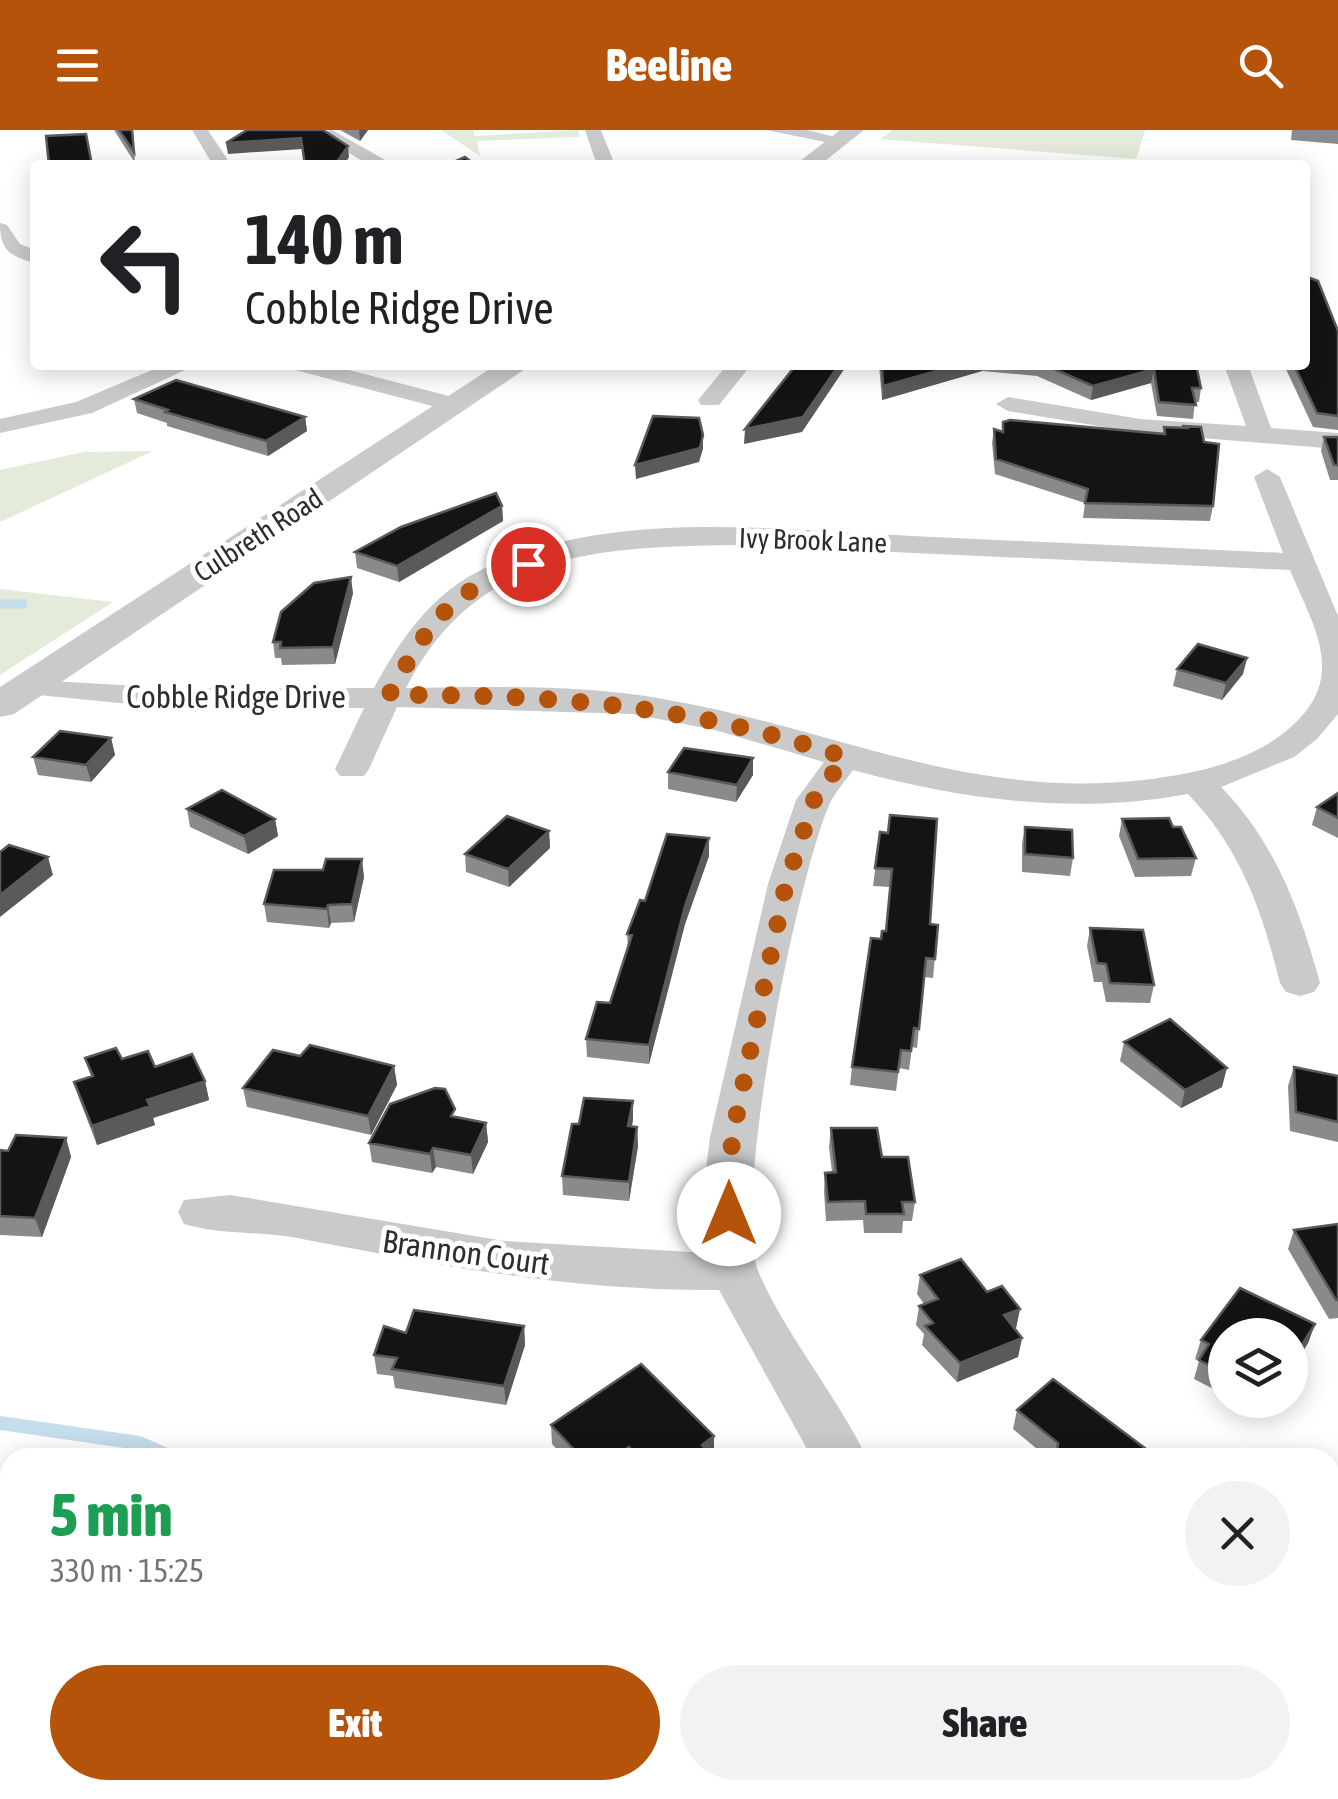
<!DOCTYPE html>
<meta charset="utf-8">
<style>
:root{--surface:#fff;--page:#f2f2f2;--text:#202124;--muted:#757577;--accent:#b45309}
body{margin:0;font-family:"Asap Condensed",sans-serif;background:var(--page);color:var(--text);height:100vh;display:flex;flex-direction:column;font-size:38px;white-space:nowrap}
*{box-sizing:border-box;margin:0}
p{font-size:32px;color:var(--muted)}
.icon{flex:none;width:55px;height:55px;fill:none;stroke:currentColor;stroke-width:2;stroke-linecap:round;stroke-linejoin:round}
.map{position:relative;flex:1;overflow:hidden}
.panel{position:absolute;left:0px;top:1318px;width:1340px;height:352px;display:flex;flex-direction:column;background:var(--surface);border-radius:30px 30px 0 0;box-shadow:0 5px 25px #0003}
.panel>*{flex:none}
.hud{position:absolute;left:30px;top:30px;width:1280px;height:210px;border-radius:10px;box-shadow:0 5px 25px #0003;background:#fff;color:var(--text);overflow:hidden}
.tools{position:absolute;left:1208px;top:1188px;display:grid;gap:20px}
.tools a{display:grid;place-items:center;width:100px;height:100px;border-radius:50%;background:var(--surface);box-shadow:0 5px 25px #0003;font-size:50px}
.pin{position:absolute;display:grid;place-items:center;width:85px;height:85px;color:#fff;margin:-42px;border:5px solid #fff;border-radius:50%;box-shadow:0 2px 10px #0007}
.me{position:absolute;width:110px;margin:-55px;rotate:0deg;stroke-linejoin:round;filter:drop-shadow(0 0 8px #0008)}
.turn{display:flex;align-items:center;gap:35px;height:210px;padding:0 50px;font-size:45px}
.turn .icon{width:130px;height:130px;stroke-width:2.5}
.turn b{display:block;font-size:70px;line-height:85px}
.round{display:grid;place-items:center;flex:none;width:105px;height:105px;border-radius:52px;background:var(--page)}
.overview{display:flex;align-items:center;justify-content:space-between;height:170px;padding:0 50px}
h1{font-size:60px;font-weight:800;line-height:75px;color:#1e9e55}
.button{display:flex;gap:20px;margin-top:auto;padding:20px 50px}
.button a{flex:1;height:115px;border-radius:60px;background:var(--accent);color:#fff;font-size:40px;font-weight:800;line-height:115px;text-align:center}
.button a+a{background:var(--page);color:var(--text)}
header{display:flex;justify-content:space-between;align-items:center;height:130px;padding:0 50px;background:var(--accent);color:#fff;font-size:45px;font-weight:800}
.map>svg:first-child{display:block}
</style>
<header><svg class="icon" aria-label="menu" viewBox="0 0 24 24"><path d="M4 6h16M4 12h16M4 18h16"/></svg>Beeline<svg class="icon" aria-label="search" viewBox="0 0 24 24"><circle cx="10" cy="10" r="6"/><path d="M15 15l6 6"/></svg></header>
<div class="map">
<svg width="1338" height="1669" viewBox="0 0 1338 1669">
<rect width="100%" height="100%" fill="#fff"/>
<!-- green -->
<path fill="#e4ebda" d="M441 0H473L475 6 578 0 580 7 477 11 480 26Z
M893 0H1145L1136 29 880 9Z
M153 321 0 392V340L84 322Z
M0 459 113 472 0 545Z"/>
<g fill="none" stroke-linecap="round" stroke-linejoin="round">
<!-- stream-far1 -->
<path stroke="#c5deec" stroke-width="9" d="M0 474H23"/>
<!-- stream -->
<path stroke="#c5deec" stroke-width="14" d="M0 1293 139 1313 173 1328"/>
<!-- minor -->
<path fill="#cacaca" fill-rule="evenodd" d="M192 0H208L231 35H213Z
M332 0 387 31 390 35H369L326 9V1Z
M585 0H601L615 35H597Z
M766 0H807L848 10 840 15Z
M0 93 7 95 20 114 35 120V133C9 126 0 120 0 93Z
M164 235H196L92 283 0 303V289L76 272Z
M291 235H330L464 270 467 275 455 282 295 240Z
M727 235H751L719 275H701L698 270Z
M1224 235H1248L1271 298 1338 303V319L1140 303 1008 281 996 274 1008 267 1140 289 1246 296Z
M1267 339 1280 347 1338 486V584L1317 609 1294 627 1221 657C1275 712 1300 780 1320 853L1314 862 1300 866 1286 862 1280 853C1262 781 1241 719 1188 664 1075 685 963 670 853 640 846 650 837 660 831 671 798 741 730 1076 759 1143 787 1207 836 1264 867 1328H812L719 1160C569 1161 443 1136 297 1108 260 1101 220 1105 184 1094L178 1082 184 1070 230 1065 504 1111 708 1123 704 1056 710 1007 768 754 796 670 824 632 715 600 633 584 397 577 369 639 364 646H340L335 639 364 578H171L17 563 12 556 17 549 171 558H374C401 508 432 463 485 438 614 378 774 400 912 406 1036 412 1159 417 1283 423L1254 347ZM738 415 1290 440C1301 468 1321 502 1322 533 1324 570 1296 597 1266 615 1228 637 1186 645 1143 650 966 670 830 597 663 569 579 554 491 557 406 558 476 420 600 417 738 415Z
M1330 1574 1338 1576V1636L1330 1634Z"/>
<!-- tertiary -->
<path fill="#cacaca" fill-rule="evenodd" d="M840 0H864L820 35H795Z
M496 235H531L14 584 0 587V557Z"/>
</g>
<!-- wall -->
<path fill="#8a8a8a" d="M114 0H133L135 33Z
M340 0H368L360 11Z
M1292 0H1338V14L1291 10Z
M1338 201V300L1313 297 1284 235H1305Z
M879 235H1196L1201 258 1199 272H1195L1193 289 1157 286 1151 253 1091 270 1037 246 982 241 882 270Z
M134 269 305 287 307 301 268 326 167 296V293L137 283Z
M1003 292 1163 303 1164 297 1182 298V296L1201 297 1213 376 1210 391 1083 388 1085 373 995 344 992 313 994 299 1002 301Z
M1324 307H1338V350H1330L1321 321Z
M502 376 503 391 399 452 357 438 355 422Z
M353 463 335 534 282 535 281 528H275L273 512Z
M1247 528 1243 544 1222 570 1173 556 1177 539Z
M111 608 115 625 91 652 38 645 33 627Z
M668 642 753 645 736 672 668 659Z
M1338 663V708L1312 695 1317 677Z
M187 679 275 689 278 706 248 724 190 697Z
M1122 689 1196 728 1191 746 1135 747 1119 706Z
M1025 697 1073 728 1070 746 1022 742V714Z
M549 701 550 718 509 757 466 742 465 724Z
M880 702 930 794 938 795 933 848 924 847 917 918 912 917 909 940 899 938 896 961 850 955 852 937 881 809 886 801 890 757 873 756Z
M709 708V726L685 794 649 934 587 927 586 909 610 873 628 818 627 804 645 771Z
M364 747 354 792 331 793 329 798 267 792 264 774Z
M1090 798 1154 855 1150 873 1106 872 1102 852H1094L1087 816Z
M1124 912 1222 957 1181 978 1120 931Z
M300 926 394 936 397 955 371 1005 247 977 243 958Z
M85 928 122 929 155 937 205 951 209 970 153 988 155 995 97 1015 80 971 74 952 91 947Z
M1294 937 1338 946V1012L1290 1001 1288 956Z
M633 971 632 996 637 997 638 1016 629 1071 563 1065 562 1046 579 994Z
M455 987 486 993 488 1012 473 1044 436 1037 432 1043 372 1032 369 1013Z
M831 998 882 1027 915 1072 912 1091H903L902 1103H864L863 1090 826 1091 824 1062 825 1043 832 1042 829 1017Z
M66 1008 71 1027 42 1107 0 1105V1020L8 1021Z
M1338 1094V1188L1329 1189 1288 1119 1294 1100Z
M920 1145 987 1162 1020 1179 1016 1198 1014 1199 1022 1208 1018 1227 957 1252 922 1215 924 1204 916 1195 919 1176 924 1174 917 1164Z
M1240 1158 1315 1194 1308 1213 1290 1242V1205H1225V1265L1194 1249 1199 1231 1195 1229 1201 1210Z
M524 1196 525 1215 506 1275 395 1258 393 1246 377 1244 374 1225 406 1203Z
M1235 1270H1258L1253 1279Z
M1017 1280 1158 1328H1048L1013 1299Z
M551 1295 714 1306V1325L711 1327 565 1328 552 1314Z
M1330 1388 1338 1389V1499L1330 1497Z
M845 1660H983L981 1669H858Z"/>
<!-- shaded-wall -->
<path fill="#5a5a5a" d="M359 0H368L360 11Z
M301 8 302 19 228 24 226 13Z
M348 16 349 27 344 35H335Z
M839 235H847L802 302 744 314 745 299Z
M958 235H983L982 241 882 270 883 256Z
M1154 239 1151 253 1091 270 1093 256Z
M305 287 307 301 268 326 266 311Z
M703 305V319L699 332 636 349 635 335Z
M502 376 503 391 399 452 397 436Z
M351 447 353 463 335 534 333 517Z
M1247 528 1243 544 1222 570 1226 553Z
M111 608 115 625 91 652 86 635Z
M753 628V645L736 672 737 655Z
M275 689 278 706 248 724 244 706Z
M549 701 550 718 509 757 508 739Z
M709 708V726L685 794 649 934V915L685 776Z
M48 727 53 745 0 787V765Z
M362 729 364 747 354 792 352 774Z
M328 775 331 793 329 798 327 779Z
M394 936 397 955 371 1005 368 986Z
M1227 938 1222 957 1181 978 1185 960Z
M205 951 209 970 153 988 155 995 97 1015 92 996 147 970Z
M633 971V990L629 1015 628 996Z
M486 993 488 1012 473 1044 471 1025Z
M637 997 638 1016 629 1071V1052Z
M66 1008 71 1027 42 1107 35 1088Z
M433 1018 436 1037 432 1043 430 1024Z
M1020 1179 1016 1198 1000 1204 1004 1185Z
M1315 1194 1308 1213 1290 1242V1234Z
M524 1196 525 1215 506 1275 504 1256Z
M1022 1208 1018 1227 957 1252 960 1233Z
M714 1306V1325L711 1328 702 1315Z
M629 1317V1328H614Z
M606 1319V1328H593Z
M980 1660H983L981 1669H974Z"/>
<!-- building -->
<path fill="#141414" stroke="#5a5a5a" stroke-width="2.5" d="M119 0H132L134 22Z
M247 0H323L348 16 335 35H305L301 8 226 13Z
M86 4 92 35H49L46 6Z
M465 27 475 35H447Z
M1305 146 1318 151 1338 201V286L1317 283 1294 235H1305Z
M796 235H839L803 287 745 299Z
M882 235H958L883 256Z
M1045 235H1196L1201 258H1192L1196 275 1159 272 1154 239 1093 256Z
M176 250 305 287 266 311 165 282 168 280 134 269Z
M653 286 699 288 703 305 700 318 635 335Z
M1010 290 1165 304 1164 297 1189 298 1182 296 1201 297 1204 312 1219 314 1213 376 1085 373 1088 359 996 329 994 299 1003 302V292Z
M1324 307H1338V335H1334Z
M496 363 502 376 397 436 355 422 401 397Z
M351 447 333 517 280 518 281 512H273L281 482 314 453Z
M1198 514 1247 528 1226 553 1177 539Z
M60 601 111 608 86 635 33 627Z
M684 618 753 628 737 655 668 642Z
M222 660 275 689 244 706 187 679Z
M1338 663V688L1317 677Z
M890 685 937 689 930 794 938 795 935 829 926 828 919 899 914 898 911 921 901 920 898 942 852 937 871 808 881 809 882 801H886L892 739 875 738 880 702 888 703Z
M507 686 549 701 508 739 465 724Z
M1169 688 1173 697H1181L1196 728 1138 729 1122 689Z
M1025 697 1072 700 1073 728 1025 724Z
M667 704 709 708 685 776 649 915 586 909 597 872 610 873 632 805 627 804 640 770 645 771Z
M9 715 48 727 0 765V722Z
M326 729H362L352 774 328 775 327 779 264 774 274 740H323Z
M1090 798 1143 800 1154 855 1110 853 1106 834 1097 833Z
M1170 889 1227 938 1185 960 1124 912Z
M310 915 394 936 368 986 243 958 273 920 300 926Z
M116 918 122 929 148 921 155 937 192 924 205 951 147 970 150 976 92 996 74 952 93 946 85 928Z
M1294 937 1338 946V992L1296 982Z
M435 958 445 959 455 979 451 986 486 993 471 1025 433 1018 430 1024 369 1013 390 974Z
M584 968 633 971 628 996 637 997 629 1052 562 1046 572 994H579Z
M831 998H877L882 1027H908L915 1072H902L904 1084H866L865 1071 828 1072 825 1043 836 1042Z
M16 1005 66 1008 35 1088 0 1086V1020L8 1021Z
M1338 1094V1170H1336L1294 1100Z
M961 1129 987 1162 1002 1156 1020 1179 1004 1185 1022 1208 960 1233 925 1196 933 1193 919 1176 938 1169 920 1145Z
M1240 1158 1315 1194 1290 1234V1205H1225V1243L1199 1230 1209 1214 1201 1210Z
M414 1180 524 1196 504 1256 392 1239 397 1228 374 1225 384 1196 406 1203Z
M641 1234 714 1306 702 1315 712 1328H654L650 1323 644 1328H639L629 1317 614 1327 606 1319 593 1328H582L551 1295Z
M1053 1249 1158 1328H1060L1057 1326 1058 1313 1017 1280Z
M1330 1388 1338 1389V1479L1330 1477Z
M873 1660H980L974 1669H886Z
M1059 1660H1060L1080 1669H1056Z
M9 1661 44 1669H5Z
M1125 1663 1139 1669H1123Z"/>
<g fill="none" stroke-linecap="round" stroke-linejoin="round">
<!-- route -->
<path stroke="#b45309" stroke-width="18" stroke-dasharray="0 32.4" d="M528 434C447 462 429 494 389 565 551 564 691 575 845 627L814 670 786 754 732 1007 729 1084"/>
</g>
<g text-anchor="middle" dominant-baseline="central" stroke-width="10" stroke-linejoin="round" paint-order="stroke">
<!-- far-street labels -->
<g font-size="28" fill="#2d2d2d" stroke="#fff">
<text transform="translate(258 405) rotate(-33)">Culbreth Road</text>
<text transform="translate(813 410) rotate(2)">Ivy Brook Lane</text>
</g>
<!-- street labels -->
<g font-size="32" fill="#2d2d2d" stroke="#fff">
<text x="236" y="566">Cobble Ridge Drive</text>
<text transform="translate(466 1122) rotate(8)">Brannon Court</text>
</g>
</g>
</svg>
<div class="tools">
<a><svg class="icon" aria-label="layers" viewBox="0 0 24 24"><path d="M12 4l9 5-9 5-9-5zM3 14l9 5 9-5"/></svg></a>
</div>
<div class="pin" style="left:528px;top:434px;background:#d93025"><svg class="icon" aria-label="arrive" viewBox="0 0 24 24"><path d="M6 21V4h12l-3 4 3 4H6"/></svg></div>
<svg class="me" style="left:729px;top:1084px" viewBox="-20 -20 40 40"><circle r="19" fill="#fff"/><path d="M0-13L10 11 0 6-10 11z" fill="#b45309"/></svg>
<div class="hud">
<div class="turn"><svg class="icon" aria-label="left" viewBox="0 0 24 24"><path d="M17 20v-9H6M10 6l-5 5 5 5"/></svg><div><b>140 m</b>Cobble Ridge Drive</div></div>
</div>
<section class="panel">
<div class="overview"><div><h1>5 min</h1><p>330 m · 15:25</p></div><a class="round"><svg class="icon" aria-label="close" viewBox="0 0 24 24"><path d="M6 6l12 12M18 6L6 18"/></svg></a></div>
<div class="button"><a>Exit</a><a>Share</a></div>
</section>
</div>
